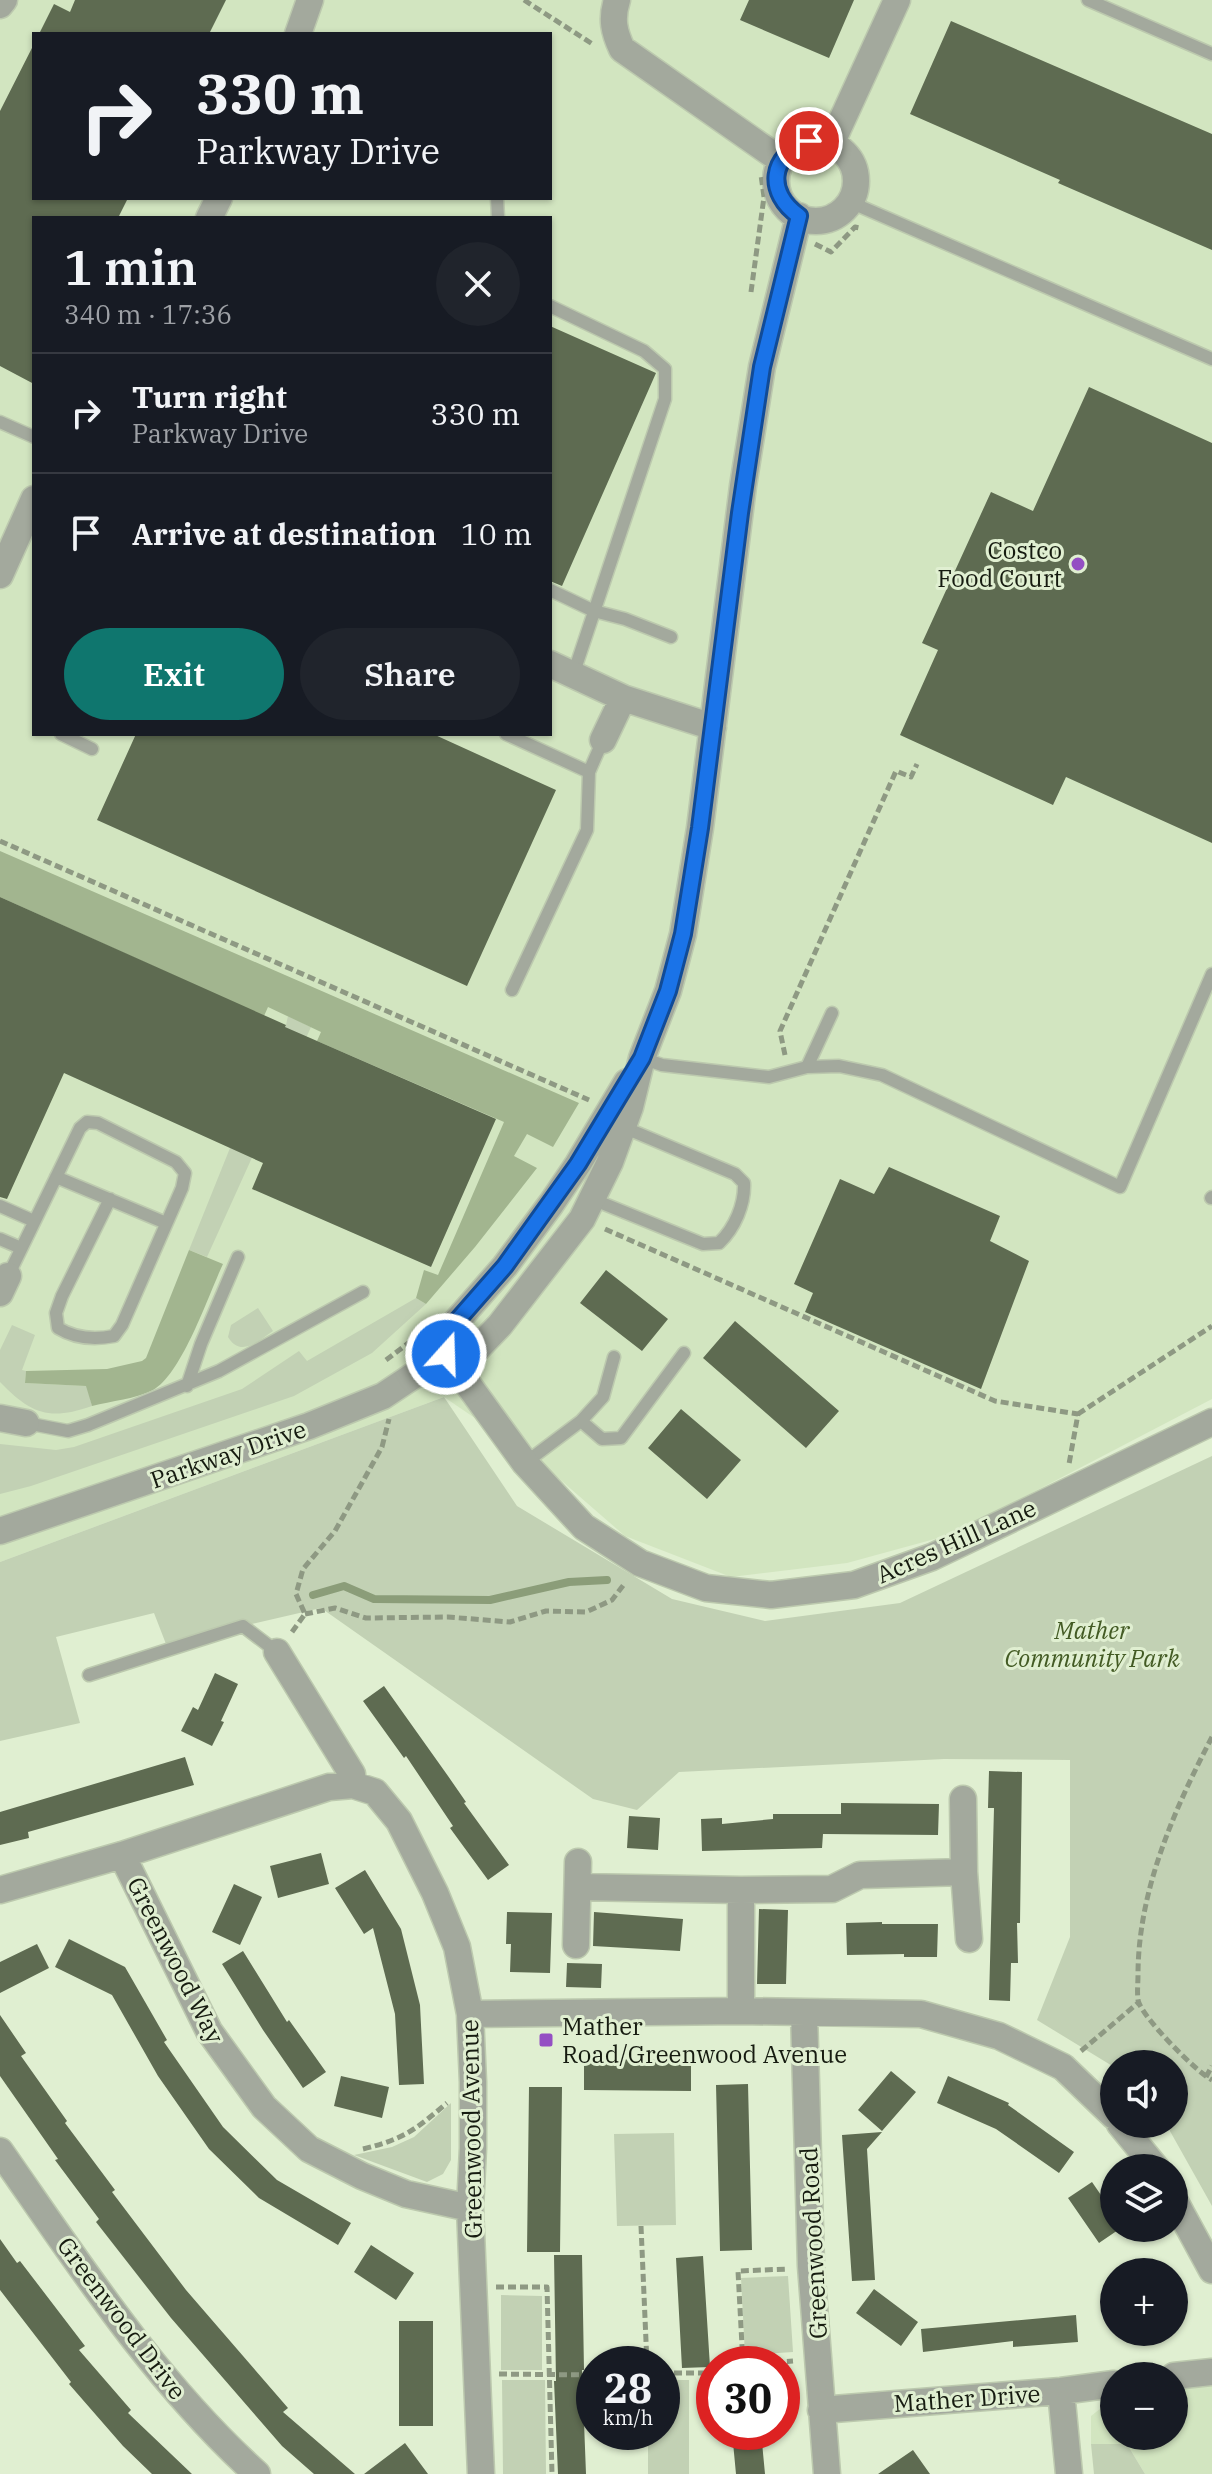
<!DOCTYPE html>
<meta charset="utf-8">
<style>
:root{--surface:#171b24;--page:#20242c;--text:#f1f3f6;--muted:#9ea1a6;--line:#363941;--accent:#0f766e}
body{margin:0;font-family:"IBM Plex Serif",serif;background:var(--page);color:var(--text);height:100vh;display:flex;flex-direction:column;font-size:30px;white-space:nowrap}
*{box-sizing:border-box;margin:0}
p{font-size:26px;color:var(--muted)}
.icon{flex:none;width:44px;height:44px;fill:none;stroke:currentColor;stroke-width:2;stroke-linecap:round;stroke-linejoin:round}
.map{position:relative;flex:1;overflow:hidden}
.panel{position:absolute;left:32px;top:216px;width:520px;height:520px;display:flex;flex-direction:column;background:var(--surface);border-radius:0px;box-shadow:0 2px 6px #0004}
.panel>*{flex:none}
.hud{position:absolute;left:32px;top:32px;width:520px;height:168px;border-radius:0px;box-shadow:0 2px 6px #0004;background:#171b24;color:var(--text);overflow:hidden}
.fabs{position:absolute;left:1100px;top:2050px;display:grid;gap:16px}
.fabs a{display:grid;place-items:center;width:88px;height:88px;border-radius:50%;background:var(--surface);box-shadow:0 2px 6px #0004;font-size:40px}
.speed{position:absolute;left:576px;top:2346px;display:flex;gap:16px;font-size:40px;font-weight:700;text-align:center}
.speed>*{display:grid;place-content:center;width:104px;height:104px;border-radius:50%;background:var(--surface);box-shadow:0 2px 6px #0004;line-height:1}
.speed small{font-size:20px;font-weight:400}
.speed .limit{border:12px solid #d22;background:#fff;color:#111}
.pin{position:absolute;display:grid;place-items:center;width:68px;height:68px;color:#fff;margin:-34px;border:4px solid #fff;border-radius:50%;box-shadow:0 2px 8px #0007}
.me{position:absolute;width:88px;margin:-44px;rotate:20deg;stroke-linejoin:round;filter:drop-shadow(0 0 6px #0008)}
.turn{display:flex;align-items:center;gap:28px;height:168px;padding:0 32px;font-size:36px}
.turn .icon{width:104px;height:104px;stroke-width:2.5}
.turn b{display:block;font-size:56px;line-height:68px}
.round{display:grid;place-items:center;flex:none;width:84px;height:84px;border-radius:42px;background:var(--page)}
.headline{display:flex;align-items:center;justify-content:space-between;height:136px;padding:0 32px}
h1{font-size:48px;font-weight:600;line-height:60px}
.action{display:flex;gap:16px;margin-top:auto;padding:16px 32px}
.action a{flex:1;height:92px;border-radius:48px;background:var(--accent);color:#fff;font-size:32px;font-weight:600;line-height:92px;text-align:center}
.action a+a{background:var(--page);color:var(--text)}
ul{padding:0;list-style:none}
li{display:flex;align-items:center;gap:24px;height:120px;padding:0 32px;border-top:2px solid var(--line)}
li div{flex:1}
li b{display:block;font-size:30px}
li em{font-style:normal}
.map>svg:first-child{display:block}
</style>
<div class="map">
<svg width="1212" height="2474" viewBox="0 0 1212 2474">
<rect width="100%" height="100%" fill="#e0efd1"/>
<!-- built -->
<path fill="#d2e5c0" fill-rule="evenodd" d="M0 0H1212V1399L953 1534 847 1563 731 1577 625 1536 541 1463 444 1397 0 1562ZM34 34H550V198H34ZM34 218H550V734H34Z
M1212 2366V2474H1145L1127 2444H1091V2416L1114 2398V2436H1174V2379Z"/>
<!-- green -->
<path fill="#c2d1b4" d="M288 1016 311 1027 207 1257 189 1250 230 1148 286 1025Z
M416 1298 426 1304 372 1353 294 1396 31 1486 0 1494V1444L56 1450 74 1447 242 1389 299 1351 307 1361Z
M258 1308 273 1331C258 1341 241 1358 228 1337L231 1325Z
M12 1325 35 1335 22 1370 26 1371 25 1383 87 1386 92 1406C49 1421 31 1414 0 1382V1350Z
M444 1397 517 1506 672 1599 765 1621 900 1603 1212 1456V2206L1166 2124H1174V2064H1114V2067L1037 2020 1070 1937V1760L944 1759 679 1772 637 1810 593 1799 321 1608 166 1644 154 1613 56 1637 80 1723 0 1741V1562Z
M451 2103V2160L443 2174 427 2182 354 2155 392 2147 414 2137Z
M674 2133 676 2225 617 2226 614 2134Z
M788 2276 793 2352 745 2355 741 2278Z
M501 2295 542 2296V2370H501Z
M502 2380H545L546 2474H503Z
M662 2380H689V2474H648V2432H662Z
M1091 2444H1127L1145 2474H1094Z"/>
<!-- forest -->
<path fill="#a2b58f" d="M0 851 579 1103 553 1147 527 1134 514 1156 537 1168 475 1247 426 1304 416 1298 424 1270 438 1275 504 1122 317 1041 321 1032 268 1007 264 1016 0 897Z
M189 1250 223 1264C208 1296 182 1374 153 1390 136 1399 111 1401 92 1406L86 1386 25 1383 26 1371 107 1369 142 1361 146 1358Z"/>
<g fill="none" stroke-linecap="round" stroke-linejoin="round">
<!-- stream -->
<path stroke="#8b9d79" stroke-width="8" d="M313 1595 344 1586 374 1599 490 1600 569 1582 607 1580"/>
</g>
<!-- building -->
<path fill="#5e6b51" d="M75 0H226L209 34H39L54 4 70 12Z
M749 0H854L829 58 740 20Z
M951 21 1212 134V250L1058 183 1060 180 910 114Z
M34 44V198H128L118 218H34V384L0 366V111Z
M550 326 656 373 562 586 550 581Z
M1089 387 1212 443V843L1066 777 1053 805 900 735 938 650 922 643 991 492 1033 511Z
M136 734H433L556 790 467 986 97 820Z
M0 897 286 1025 285 1027 496 1119 431 1267 252 1189 263 1163 64 1073 7 1199 0 1197Z
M889 1167 1000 1216 990 1241 1029 1261 981 1389 805 1312 813 1293 794 1284 840 1179 874 1194Z
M606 1270 668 1319 642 1351 580 1303Z
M735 1321 839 1411 806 1448 703 1358Z
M681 1409 741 1460 707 1499 648 1448Z
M215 1673 238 1684 221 1721 224 1722 212 1746 181 1731 193 1707 198 1710Z
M384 1686 448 1776 466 1802 464 1803 509 1865 488 1880 450 1828 453 1826 406 1756 404 1758 363 1701Z
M185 1757 194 1785 28 1832 29 1838 0 1845V1812Z
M989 1771 1022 1772 1020 1923H1017L1018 1963H1011L1010 2001 989 2000 994 1808H988Z
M841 1803 939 1804 938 1835 823 1834 822 1848 702 1851 701 1819 722 1818V1824L773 1819V1814H841Z
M629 1816 660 1818 658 1850 627 1848Z
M321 1853 329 1884 278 1898 270 1866Z
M365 1870 401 1929 420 2005 424 2084 399 2085 395 2014 373 1928 364 1934 335 1888Z
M234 1884 262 1897 240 1945 212 1932Z
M759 1909 788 1910 786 1984H757Z
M507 1912 552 1913 550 1973 510 1972 511 1944H506Z
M594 1912 683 1919 680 1951 593 1946Z
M882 1922V1924H938L937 1957H904V1954L847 1955 846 1923Z
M69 1939 125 1967 167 2040 164 2042 223 2127 277 2180 351 2223 338 2245 259 2198 209 2149 158 2076 112 1995 55 1967Z
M37 1944 49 1968 0 1993V1962Z
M243 1951 287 2022 289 2020 326 2072 303 2088 263 2030 222 1964Z
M567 1963 602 1964 601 1988 566 1987Z
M0 2015 26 2053 21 2056 67 2121 65 2123 115 2190 112 2192 186 2290 288 2408 283 2412 355 2474H314L282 2446 171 2318 96 2222 99 2219 55 2160 58 2159 0 2076Z
M584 2059 691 2060V2091L584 2090Z
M891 2071 916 2092 882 2131 858 2110Z
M341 2076 389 2087 382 2118 334 2106Z
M948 2076 1009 2103 1008 2105 1074 2152 1059 2173 996 2129 937 2103Z
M748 2084 752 2250 720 2251 716 2085Z
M529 2087H562L560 2252H527Z
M882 2132 867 2149 875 2280 852 2281 842 2135Z
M1092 2182 1114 2214V2228H1121L1099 2243 1068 2198Z
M0 2239 17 2263 20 2261 85 2346 79 2350 131 2410 128 2413 192 2474H152L123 2446 69 2384 71 2382 0 2290Z
M371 2245 414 2273 396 2300 354 2272Z
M554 2255H582L584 2370H582L586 2474H558L554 2381H556Z
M703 2256 710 2367 682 2368 676 2258Z
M874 2289 918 2322 901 2346 856 2313Z
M1076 2315 1078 2342 1013 2347V2341L923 2352 921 2329Z
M399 2321H433V2426H399Z
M732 2432H761L765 2474H736Z
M405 2443 428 2474H364Z
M913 2450 930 2474H878Z"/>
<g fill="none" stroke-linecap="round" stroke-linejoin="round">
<defs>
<path id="service" d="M1088 0 1212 54
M497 198 498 218
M850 202 1212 359
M550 306 644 351 665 369V399L573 675
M0 422 34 437
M550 590 594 611 625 619 671 637
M61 734 92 749
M506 734 589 772
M512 990 587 830 589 772 603 740
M642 1058 662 1065 769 1077 807 1067 839 1066 882 1075 1120 1187 1212 974
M807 1067 832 1013
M56 1177 166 1223
M1211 1198 1212 1197
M592 1199 703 1244 719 1243C735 1228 745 1204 744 1183L735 1174 623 1127
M0 1206 34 1221
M0 1239 21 1248
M8 1276 80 1128 87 1122 98 1123 176 1162 185 1173 182 1188 122 1325 114 1336C94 1340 76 1339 58 1328L56 1313 62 1296 110 1199
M187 1386 201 1344 238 1257
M581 1421 602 1439 621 1438 684 1353
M26 1423 68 1431 88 1425 219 1371 363 1292
M525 1463 581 1421 603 1397 614 1357
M89 1675 243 1626 277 1652"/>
<path id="minor" d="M617 0C611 19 614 32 622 49L782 161
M0 5 4 0
M298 34 310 0
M776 181a40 40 0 1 1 80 0a40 40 0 1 1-80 0Z
M831 144 897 0
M209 218 219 198
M0 575 34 499
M550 664 623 698 713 727
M603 740 623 698
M0 1293 8 1276
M446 1354 525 1463 584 1527 640 1563 706 1588 771 1595 854 1585 932 1557 1212 1422
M446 1354 448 1331 505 1266 551 1204 578 1164 627 1082
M0 1418 26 1423
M0 1531 309 1426 383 1396 446 1354H472L500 1325 582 1219 610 1162 630 1107 642 1058 668 991 683 934 700 828 743 486 762 367 799 216
M277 1652 352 1774 353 1785
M963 1799 964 1872 969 1939
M122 1855 209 2031 264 2107 309 2149 362 2176 406 2194 470 2208
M578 1887 741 1890 832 1889 860 1875 964 1872
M0 1890 122 1855 329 1787 353 1785 375 1792 399 1821 435 1893 457 1947 470 2014 473 2082V2148L470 2208 481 2474
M741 1890V2011
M576 1945 578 1862
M804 2012 811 2266 827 2474
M470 2014 741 2011 921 2014 999 2036 1063 2067 1114 2116
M1120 2124 1156 2168
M0 2151C79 2264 154 2381 257 2474
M1174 2200 1212 2270
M1174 2376 1212 2372
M1061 2391 1069 2474
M821 2410 1061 2391 1114 2384"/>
</defs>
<!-- service casing -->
<use href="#service" stroke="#bcc9ae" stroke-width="15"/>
<!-- minor casing -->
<use href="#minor" stroke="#bcc9ae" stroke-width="29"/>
<!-- path -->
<path stroke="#8e9983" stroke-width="5" stroke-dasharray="8 4" stroke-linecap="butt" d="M524 0 594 45
M815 244 831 252 855 227 860 228
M751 292 764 197 761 175
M0 841 589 1100
M785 1055 780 1031 896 771 911 777 917 764
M605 1229 995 1401 1078 1414 1069 1464
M386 1360 423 1332
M1078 1414 1212 1326
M305 1614 335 1608 366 1618 448 1617 510 1622 546 1611 586 1612 612 1600 625 1583
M292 1632 305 1614 296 1594 303 1569 335 1531 382 1447 389 1419
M1212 1737C1174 1810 1138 1891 1138 1975 1138 1983 1137 1992 1138 2000 1141 2016 1196 2072 1212 2080
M1081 2051 1138 2003
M1206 2077 1212 2066
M363 2149C404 2139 415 2130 447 2103
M641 2226 647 2364
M496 2287H547L552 2474
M743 2364 738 2271 788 2269
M751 2364 793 2361
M662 2373H714
M499 2374 594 2375"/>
<!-- service -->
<use href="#service" stroke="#a3a99d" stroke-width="12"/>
<!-- minor -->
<use href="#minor" stroke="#a3a99d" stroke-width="26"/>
</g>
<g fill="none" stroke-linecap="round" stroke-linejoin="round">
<defs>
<path id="route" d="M446 1354 448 1331 505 1266 578 1164 642 1058 668 991 683 934 700 828 740 513 762 367 799 216C766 193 769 155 809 141"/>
</defs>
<!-- route casing -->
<use href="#route" stroke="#114b97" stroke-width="20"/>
<!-- route -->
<use href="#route" stroke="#1a73e8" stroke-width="14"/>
</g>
<!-- markers -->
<g fill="#944fc3" stroke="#e0efd1" stroke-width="3">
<circle cx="1078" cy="564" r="8"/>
<rect x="538" y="2032" width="16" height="16" rx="4"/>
</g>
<g text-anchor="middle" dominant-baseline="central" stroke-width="6" stroke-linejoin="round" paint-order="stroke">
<!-- poi labels -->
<g font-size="24" fill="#161b10" stroke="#e0efd1" text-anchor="end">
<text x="1062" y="550">Costco<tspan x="1062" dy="28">Food Court</tspan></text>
<text x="562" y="2026" text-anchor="start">Mather<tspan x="562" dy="28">Road/Greenwood Avenue</tspan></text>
</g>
<!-- street labels -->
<g font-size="24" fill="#161b10" stroke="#e0efd1">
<text transform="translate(228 1454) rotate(-19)">Parkway Drive</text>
<text transform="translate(956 1541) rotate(-24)">Acres Hill Lane</text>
<text transform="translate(176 1960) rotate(63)">Greenwood Way</text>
<text transform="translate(471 2129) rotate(-91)">Greenwood Avenue</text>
<text transform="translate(813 2243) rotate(-93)">Greenwood Road</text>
<text transform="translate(122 2318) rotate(53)">Greenwood Drive</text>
<text transform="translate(967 2398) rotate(-4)">Mather Drive</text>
</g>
<!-- park labels -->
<g font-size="24" font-style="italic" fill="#435b24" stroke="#e0efd1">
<text x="1092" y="1630">Mather<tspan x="1092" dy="28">Community Park</tspan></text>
</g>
</g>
</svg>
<div class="fabs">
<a><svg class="icon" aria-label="sound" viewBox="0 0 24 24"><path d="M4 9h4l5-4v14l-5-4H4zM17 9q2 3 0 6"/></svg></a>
<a><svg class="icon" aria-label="layers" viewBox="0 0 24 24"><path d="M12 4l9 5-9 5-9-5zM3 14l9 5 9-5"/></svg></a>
<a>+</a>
<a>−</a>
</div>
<div class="speed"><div>28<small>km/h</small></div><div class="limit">30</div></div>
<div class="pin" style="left:809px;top:141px;background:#d93025"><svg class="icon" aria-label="arrive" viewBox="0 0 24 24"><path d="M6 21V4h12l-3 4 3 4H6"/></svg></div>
<svg class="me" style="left:446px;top:1354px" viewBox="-20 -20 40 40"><circle r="17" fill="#1a73e8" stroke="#fff" stroke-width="3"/><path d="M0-11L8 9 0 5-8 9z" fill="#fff"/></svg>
<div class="hud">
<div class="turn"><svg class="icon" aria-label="right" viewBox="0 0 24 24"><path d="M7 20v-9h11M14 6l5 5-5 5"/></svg><div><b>330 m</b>Parkway Drive</div></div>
</div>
<section class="panel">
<div class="headline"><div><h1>1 min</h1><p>340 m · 17:36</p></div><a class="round"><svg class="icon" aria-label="close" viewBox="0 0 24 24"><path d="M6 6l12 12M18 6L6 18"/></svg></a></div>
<ul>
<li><svg class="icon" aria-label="right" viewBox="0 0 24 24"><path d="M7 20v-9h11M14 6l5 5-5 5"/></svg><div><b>Turn right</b><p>Parkway Drive</p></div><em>330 m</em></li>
<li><svg class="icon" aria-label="arrive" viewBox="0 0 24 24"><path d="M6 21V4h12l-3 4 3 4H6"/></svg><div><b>Arrive at destination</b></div><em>10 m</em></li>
</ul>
<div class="action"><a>Exit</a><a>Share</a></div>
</section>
</div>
